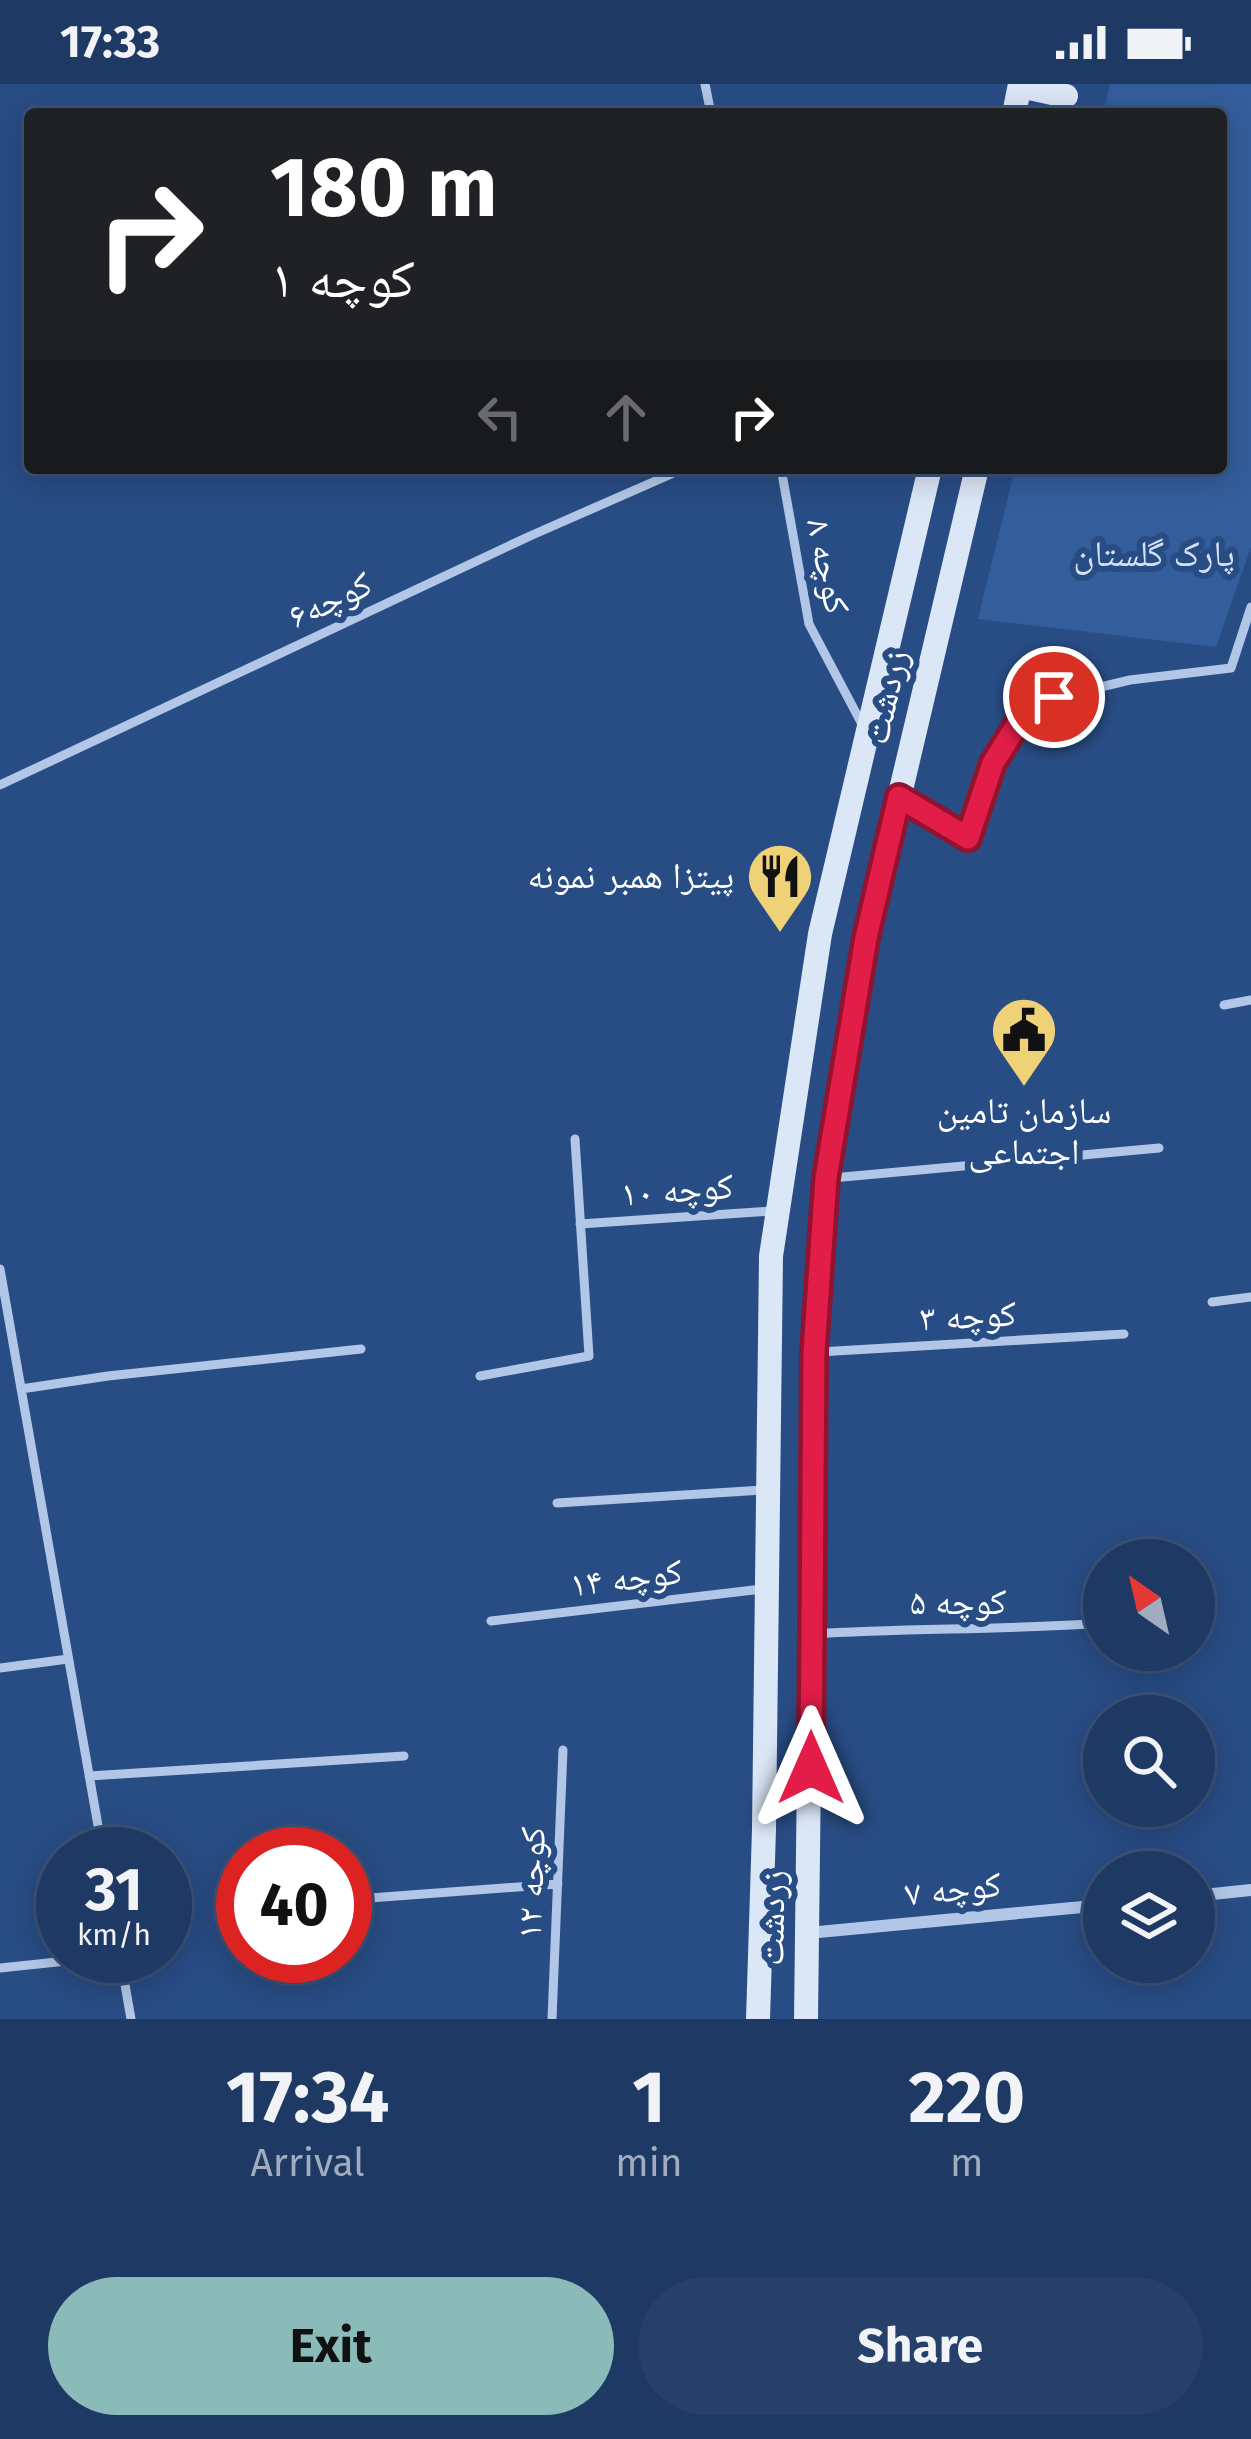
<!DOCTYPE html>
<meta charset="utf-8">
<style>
:root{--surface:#1e3963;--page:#264069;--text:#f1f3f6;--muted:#a1acbe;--line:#3c5378;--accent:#8bbbb9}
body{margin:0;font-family:"Fira Sans","Noto Naskh Arabic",sans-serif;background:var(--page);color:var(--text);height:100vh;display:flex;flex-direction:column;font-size:45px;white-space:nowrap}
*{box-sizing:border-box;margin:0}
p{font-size:39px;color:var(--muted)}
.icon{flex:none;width:66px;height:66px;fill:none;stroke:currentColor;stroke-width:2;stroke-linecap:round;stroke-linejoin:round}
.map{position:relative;height:1935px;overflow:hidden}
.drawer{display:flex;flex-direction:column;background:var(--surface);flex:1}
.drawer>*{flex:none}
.top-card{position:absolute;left:24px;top:24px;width:1203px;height:366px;border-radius:12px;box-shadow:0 6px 30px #0003,0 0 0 3px var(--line);background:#202124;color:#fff;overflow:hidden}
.needle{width:78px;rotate:326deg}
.fabs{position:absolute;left:1083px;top:1455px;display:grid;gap:24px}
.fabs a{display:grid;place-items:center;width:132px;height:132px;border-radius:50%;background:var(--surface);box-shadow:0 6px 30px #0003,0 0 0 3px var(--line);font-size:60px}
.speed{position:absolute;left:36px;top:1743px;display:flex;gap:24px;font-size:60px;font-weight:700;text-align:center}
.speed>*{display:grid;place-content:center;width:156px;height:156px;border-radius:50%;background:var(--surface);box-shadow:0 6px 30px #0003,0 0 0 3px var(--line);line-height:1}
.speed small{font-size:30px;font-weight:400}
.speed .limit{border:18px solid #d22;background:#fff;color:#111}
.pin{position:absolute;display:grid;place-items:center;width:102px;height:102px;color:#fff;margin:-51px;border:6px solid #fff;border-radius:50%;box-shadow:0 3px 12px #0007}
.me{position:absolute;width:132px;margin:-66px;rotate:0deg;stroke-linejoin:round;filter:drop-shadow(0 0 9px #0008)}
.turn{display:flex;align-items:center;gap:42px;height:252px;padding:0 48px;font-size:54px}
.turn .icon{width:156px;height:156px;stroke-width:2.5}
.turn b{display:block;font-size:84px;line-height:102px}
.lanes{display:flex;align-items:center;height:114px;padding:0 48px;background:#0003;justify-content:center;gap:60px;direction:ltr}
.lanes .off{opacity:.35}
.eta{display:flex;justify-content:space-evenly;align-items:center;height:204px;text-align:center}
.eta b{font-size:72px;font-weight:700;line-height:84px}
.primary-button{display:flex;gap:24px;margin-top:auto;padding:24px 48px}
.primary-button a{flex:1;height:138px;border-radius:72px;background:var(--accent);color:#111;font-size:48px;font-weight:700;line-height:138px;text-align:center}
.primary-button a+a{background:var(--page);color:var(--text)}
.status{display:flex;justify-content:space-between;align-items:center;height:84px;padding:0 60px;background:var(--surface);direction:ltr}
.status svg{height:33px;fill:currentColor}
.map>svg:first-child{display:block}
</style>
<div class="status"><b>17:33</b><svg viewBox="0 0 49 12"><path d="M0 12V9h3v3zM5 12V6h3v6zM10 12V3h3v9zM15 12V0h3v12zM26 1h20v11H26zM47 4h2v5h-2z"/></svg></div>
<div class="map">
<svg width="1251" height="1935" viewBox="0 0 1251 1935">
<rect width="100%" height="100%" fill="#284c84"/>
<!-- green -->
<path fill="#335d9b" d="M1110 0H1251V463L1216 563 978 535 1015 384H1221V30H1103Z"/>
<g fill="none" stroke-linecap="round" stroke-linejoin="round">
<!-- lane -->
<path stroke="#b2c7e7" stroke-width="9" d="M705 0 711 30
M781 384 809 540 864 644
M0 701 530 452 685 384
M903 715 967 754 993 679 1030 620 1130 596 1231 584 1251 523
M1224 921 1251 916
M832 1094 1159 1064
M580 1140 772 1127
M0 1185 103 1770
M1212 1218 1251 1213
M819 1268 1124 1250
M480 1292 589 1272 575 1055
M21 1305 108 1292 361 1265
M557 1419 763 1406
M491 1537 762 1505
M812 1550C909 1544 1006 1546 1104 1539
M0 1584 68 1575
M89 1692 404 1672
M370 1814 558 1800
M120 1872 131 1935
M0 1884 114 1872
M552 1935 563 1666"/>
<!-- street -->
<path stroke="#b2c7e7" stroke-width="12" d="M1194 1812 1251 1806
M808 1849 1104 1821"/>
<!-- secondary -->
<path stroke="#dbe6f6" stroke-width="24" d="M1020 2 1066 12
M1014 30 1020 0
M758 1935 764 1745 771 1172 820 850 930 384
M806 1935 814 1268 826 1094 866 854 977 384"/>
</g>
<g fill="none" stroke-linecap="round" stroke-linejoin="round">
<defs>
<path id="route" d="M811 1684 814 1268 826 1094 866 854 899 713 968 754 993 679 1030 620 1054 613"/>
</defs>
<!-- route casing -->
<use href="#route" stroke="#92132f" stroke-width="30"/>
<!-- route -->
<use href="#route" stroke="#e11d48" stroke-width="21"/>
</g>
<!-- icons -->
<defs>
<symbol id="restaurant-pin" viewBox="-11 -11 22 30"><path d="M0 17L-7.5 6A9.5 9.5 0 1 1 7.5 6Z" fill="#efd178" stroke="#284c84"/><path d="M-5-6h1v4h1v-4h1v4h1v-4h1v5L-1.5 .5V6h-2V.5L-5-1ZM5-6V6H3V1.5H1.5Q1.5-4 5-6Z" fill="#111"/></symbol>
<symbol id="civic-pin" viewBox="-11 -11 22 30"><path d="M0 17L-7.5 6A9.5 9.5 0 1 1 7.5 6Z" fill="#efd178" stroke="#284c84"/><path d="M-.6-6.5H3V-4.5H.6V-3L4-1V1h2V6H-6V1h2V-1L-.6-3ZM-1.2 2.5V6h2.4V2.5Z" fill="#111"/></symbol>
</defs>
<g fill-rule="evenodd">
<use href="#restaurant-pin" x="742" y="754" width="76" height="104"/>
<use href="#civic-pin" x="986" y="908" width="76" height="104"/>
</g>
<g text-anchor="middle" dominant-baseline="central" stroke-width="12" stroke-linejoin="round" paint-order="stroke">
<!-- park labels -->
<g font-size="36" fill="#d5e2f6" stroke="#284c84">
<text x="1154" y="470">پارک گلستان</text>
</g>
<!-- street labels -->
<g font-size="36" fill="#fff" stroke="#284c84">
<text transform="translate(828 482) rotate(78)">کوچه ۸</text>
<text transform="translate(330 516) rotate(-25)">کوچه۶</text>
<text transform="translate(886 613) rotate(-77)">زردشت</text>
<text transform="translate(677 1106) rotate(-4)">کوچه ۱۰</text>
<text transform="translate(968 1232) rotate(-3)">کوچه ۳</text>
<text transform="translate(626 1494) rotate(-7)">کوچه ۱۴</text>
<text x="958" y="1518">کوچه ۵</text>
<text transform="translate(531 1799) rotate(-88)">کوچه ۱۲</text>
<text transform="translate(953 1805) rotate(-6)">کوچه ۷</text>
<text transform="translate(772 1834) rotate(-89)">زردشت</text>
</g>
<!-- poi labels -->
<g font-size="36" fill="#fff" stroke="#284c84" text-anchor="end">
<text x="734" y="792">پیتزا همبر نمونه</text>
<text x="1024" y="1027" text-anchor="middle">سازمان تامین<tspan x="1024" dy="41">اجتماعی</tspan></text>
</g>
</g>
</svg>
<div class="fabs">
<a><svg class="needle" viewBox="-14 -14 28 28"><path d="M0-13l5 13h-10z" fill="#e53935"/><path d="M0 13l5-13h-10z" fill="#a1acbe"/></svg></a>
<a><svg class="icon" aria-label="search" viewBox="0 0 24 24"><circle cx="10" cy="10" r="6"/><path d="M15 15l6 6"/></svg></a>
<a><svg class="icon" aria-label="layers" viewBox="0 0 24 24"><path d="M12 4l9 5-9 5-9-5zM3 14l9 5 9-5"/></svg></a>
</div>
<div class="speed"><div>31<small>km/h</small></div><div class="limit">40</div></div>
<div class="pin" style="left:1054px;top:613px;background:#d93025"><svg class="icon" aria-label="arrive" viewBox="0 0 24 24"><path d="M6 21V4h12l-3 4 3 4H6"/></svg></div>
<svg class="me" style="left:811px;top:1684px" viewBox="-20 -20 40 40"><path d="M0-17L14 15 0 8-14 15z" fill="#e11d48" stroke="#fff" stroke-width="4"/></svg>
<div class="top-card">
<div class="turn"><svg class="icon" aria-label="right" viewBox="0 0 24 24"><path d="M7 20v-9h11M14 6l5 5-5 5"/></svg><div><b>180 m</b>کوچه ۱</div></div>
<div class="lanes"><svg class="icon off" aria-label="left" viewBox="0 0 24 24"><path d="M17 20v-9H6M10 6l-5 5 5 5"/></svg><svg class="icon off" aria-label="ahead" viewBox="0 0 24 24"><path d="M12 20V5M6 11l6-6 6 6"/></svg><svg class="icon" aria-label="right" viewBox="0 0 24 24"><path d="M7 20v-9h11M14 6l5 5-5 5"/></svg></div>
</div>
</div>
<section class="drawer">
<div class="eta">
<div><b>17:34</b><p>Arrival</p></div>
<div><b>1</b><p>min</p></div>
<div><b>220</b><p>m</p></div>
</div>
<div class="primary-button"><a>Exit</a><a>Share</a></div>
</section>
